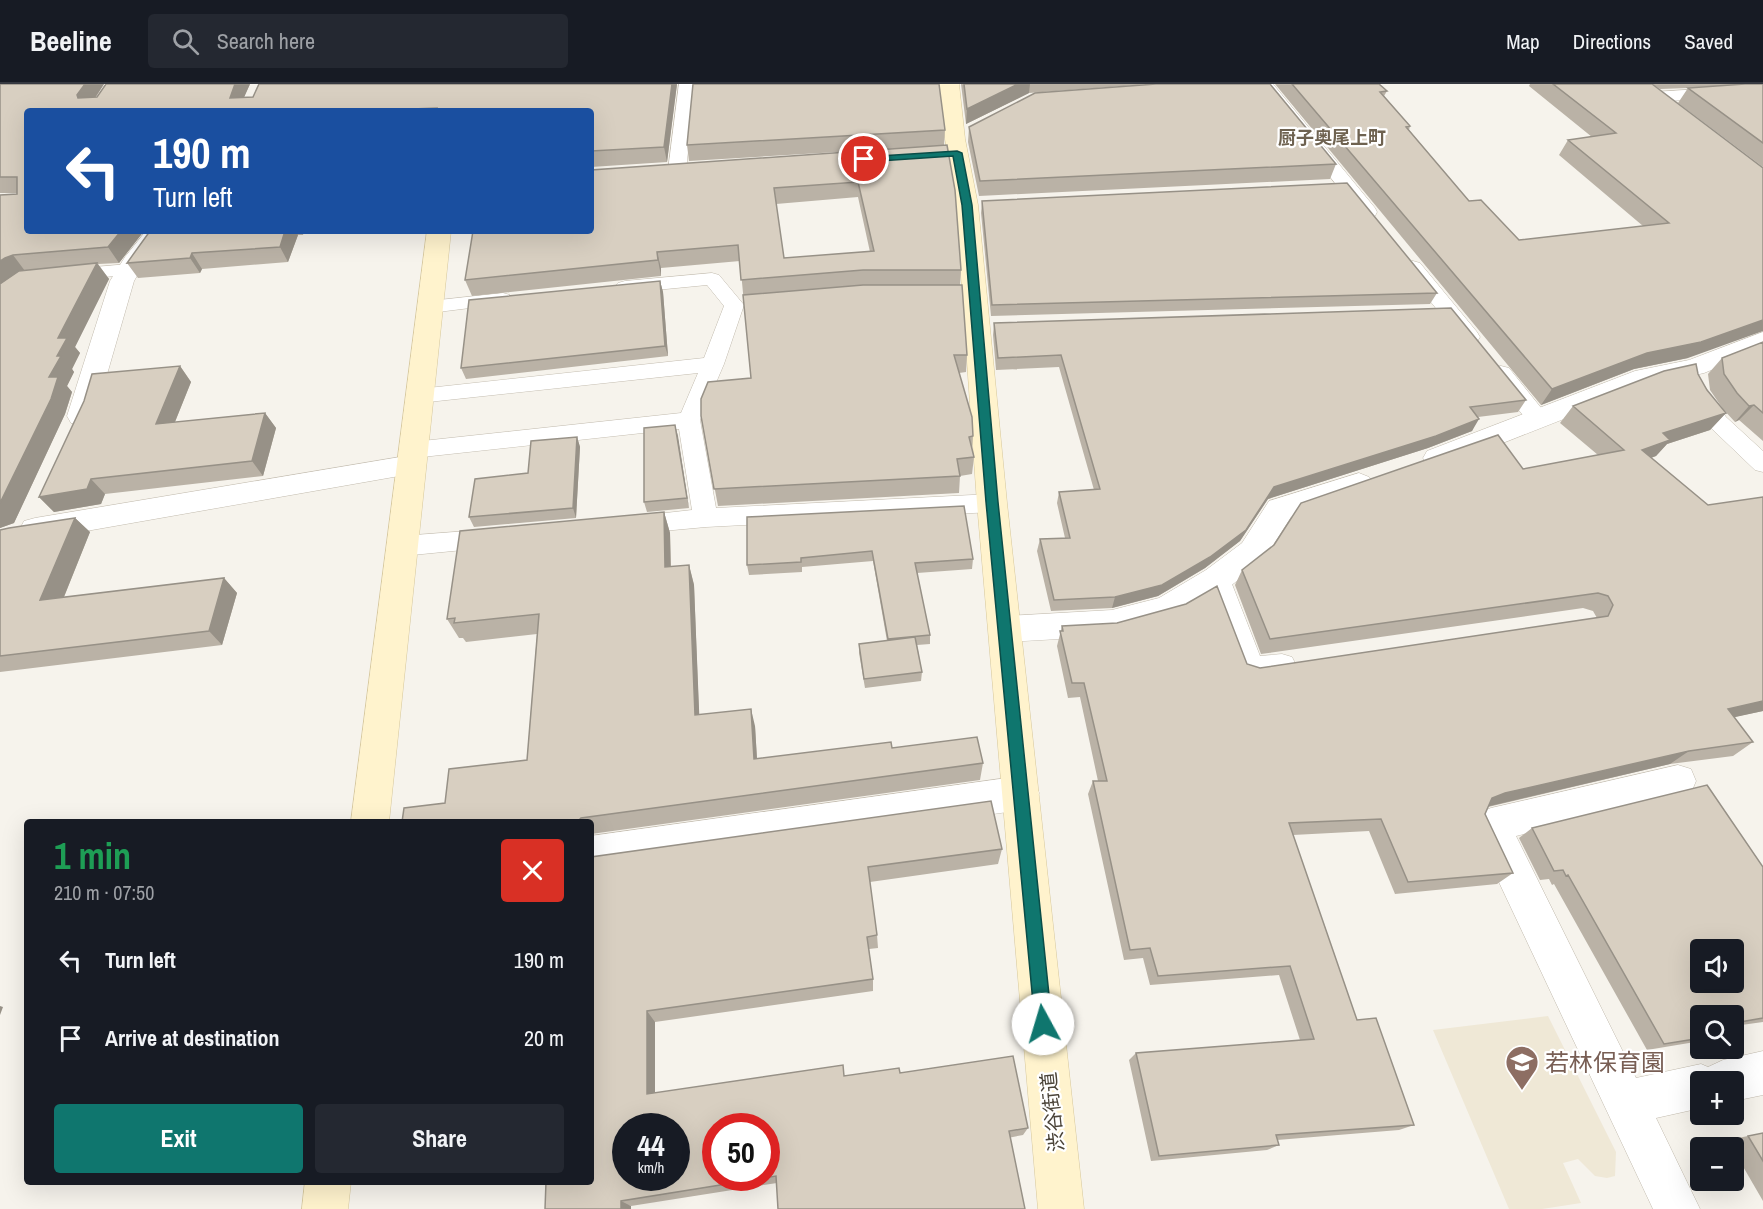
<!DOCTYPE html>
<meta charset="utf-8">
<style>
:root{--surface:#171b24;--page:#242831;--text:#f1f3f6;--muted:#9ea1a6;--line:#363941;--accent:#0f766e}
body{margin:0;font-family:"Archivo Narrow","Noto Sans JP",sans-serif;background:var(--page);color:var(--text);height:100vh;display:flex;flex-direction:column;font-size:22px;white-space:nowrap}
*{box-sizing:border-box;margin:0}
p{font-size:20px;color:var(--muted)}
.icon{flex:none;width:33px;height:33px;fill:none;stroke:currentColor;stroke-width:2;stroke-linecap:round;stroke-linejoin:round}
.map{position:relative;flex:1;overflow:hidden}
.sheet{position:absolute;left:24px;top:735px;width:570px;height:366px;display:flex;flex-direction:column;background:var(--surface);border-radius:6px;box-shadow:0 6px 24px #0002}
.sheet>*{flex:none}
.guide{position:absolute;left:24px;top:24px;width:570px;height:126px;border-radius:6px;box-shadow:0 6px 24px #0002;background:#1a4fa0;color:#fff;overflow:hidden}
.controls{position:absolute;left:1690px;top:855px;display:grid;gap:12px}
.controls a{display:grid;place-items:center;width:54px;height:54px;border-radius:6px;background:var(--surface);box-shadow:0 6px 24px #0002;font-size:30px}
.speed{position:absolute;left:612px;top:1029px;display:flex;gap:12px;font-size:30px;font-weight:700;text-align:center}
.speed>*{display:grid;place-content:center;width:78px;height:78px;border-radius:50%;background:var(--surface);box-shadow:0 6px 24px #0002;line-height:1}
.speed small{font-size:15px;font-weight:400}
.speed .limit{border:9px solid #d22;background:#fff;color:#111}
.pin{position:absolute;display:grid;place-items:center;width:51px;height:51px;color:#fff;margin:-26px;border:3px solid #fff;border-radius:50%;box-shadow:0 2px 6px #0007}
.me{position:absolute;width:66px;margin:-33px;rotate:354deg;stroke-linejoin:round;filter:drop-shadow(0 0 4px #0008)}
.turn{display:flex;align-items:center;gap:21px;height:126px;padding:0 30px;font-size:27px}
.turn .icon{width:78px;height:78px;stroke-width:2.5}
.turn b{display:block;font-size:42px;line-height:51px}
.round{display:grid;place-items:center;flex:none;width:63px;height:63px;border-radius:6px;background:var(--page)}
.headline{display:flex;align-items:center;justify-content:space-between;height:102px;padding:0 30px}
h1{font-size:36px;font-weight:800;line-height:45px;color:#1e9e55}
.button{display:flex;gap:12px;margin-top:auto;padding:12px 30px}
.button a{flex:1;height:69px;border-radius:6px;background:var(--accent);color:#fff;font-size:24px;font-weight:800;line-height:69px;text-align:center}
.button a+a{background:var(--page);color:var(--text)}
ul{padding:0;list-style:none}
li{display:flex;align-items:center;gap:18px;height:78px;padding:0 30px}
li div{flex:1}
li b{display:block;font-size:22px}
li em{font-style:normal}
header{display:flex;align-items:center;gap:36px;box-sizing:border-box;height:84px;padding:0 30px;background:var(--surface);border-bottom:2px solid var(--line)}
header strong{font-size:28px}
nav{display:flex;gap:33px;margin-inline-start:auto;font-size:21px}
.search{width:420px;height:54px;background:var(--page);display:flex;align-items:center;gap:15px;box-sizing:border-box;padding:0 21px;border-radius:6px;color:var(--muted);font-size:22px}
.map>svg:first-child{display:block}
</style>
<header>
<strong>Beeline</strong>
<div class="search"><svg class="icon" aria-label="search" viewBox="0 0 24 24"><circle cx="10" cy="10" r="6"/><path d="M15 15l6 6"/></svg>Search here</div>
<nav><a>Map</a><a>Directions</a><a>Saved</a></nav>
</header>
<div class="map">
<svg width="1763" height="1125" viewBox="0 0 1763 1125">
<rect width="100%" height="100%" fill="#f6f3ec"/>
<!-- education -->
<path fill="#efe8d6" d="M1548 932 1616 1068 1615 1092 1607 1094 1595 1092 1578 1075 1563 1079 1581 1119 1542 1125H1509L1433 946Z"/>
<g fill="none" stroke-linecap="round" stroke-linejoin="round">
<defs>
<path id="lane" d="M679 0H695L686 87 683 91H671L668 87Z
M1257 0H1273L1375 124 1377 128 1375 132H1361Z
M1763 1V11L1654 18 1646 13 1654 8Z
M1413 177 1420 179 1477 248 1480 253 1477 258 1470 260 1463 258 1406 187 1403 183 1406 179Z
M129 180 136 182 139 186 136 190 31 200 7 217 0 219V204L19 191 26 189Z
M712 189 719 191 744 221 724 280 700 336 716 424 992 410 1001 413 1004 419 1001 425 992 428 706 443 630 450 621 448 618 441 621 434 692 426 679 345 413 374 405 372 401 366 405 360 413 358 681 329 698 289 419 319 411 317 408 312 411 307 419 305 704 274 724 222 707 201 625 209 618 207 615 203 618 199 625 197Z
M503 209 510 211 513 215 510 219 430 229 423 227 420 223 423 219 430 217Z
M1501 282 1509 284 1546 330 1549 335 1546 340 1538 343 1530 340 1493 294 1490 289 1493 284Z
M1697 301 1705 303 1726 333 1763 367V388L1755 386 1710 343 1686 308 1689 303Z
M494 445 503 447 506 454 503 461 494 463 402 472 393 469 389 462 393 455 402 452Z
M1217 485 1226 488 1230 495 1260 572 1282 570 1292 573 1296 581 1292 589 1251 596 1241 593 1204 495 1208 488Z"/>
<path id="street" d="M146 147H170L144 180 134 197 95 332 91 339 81 341 71 339 67 332 110 197 125 173Z
M1763 248V265L1704 289 1650 301 1447 381 1437 384 1427 381 1423 374 1427 367 1635 287 1689 276Z
M412 371 422 374 426 381 422 388 35 456 24 453 20 445 24 437 35 434Z
M1359 389 1369 393 1374 400 1369 407 1291 433 1264 475 1228 504 1179 533 1112 552 1005 558 993 554 989 545 993 536 1005 532 1112 526 1159 514 1206 486 1242 459 1269 417Z
M1678 681 1691 685 1696 697 1691 709 1516 752 1636 994 1701 980 1708 983 1723 976 1763 967V1011L1734 1017V998H1701V1024L1656 1034 1700 1125H1653L1472 741 1478 729 1491 724Z
M1021 692 1034 697 1039 709 1034 721 1021 726 591 788V752Z"/>
<path id="secondary" d="M939 0H959L965 55 978 121 1007 419 1084 1125H1038L977 419 956 121 945 55Z
M427 147H451L389 738H351Z
M305 1098H351L348 1125H302Z"/>
</defs>
<!-- lane casing -->
<use href="#lane" stroke="#c2bbae" stroke-width="1"/>
<!-- street casing -->
<use href="#street" stroke="#c2bbae" stroke-width="1"/>
<!-- secondary casing -->
<use href="#secondary" stroke="#d6c79b" stroke-width="1"/>
<!-- lane -->
<use href="#lane" fill="#fff" fill-rule="evenodd"/>
<!-- street -->
<use href="#street" fill="#fff" fill-rule="evenodd"/>
<!-- secondary -->
<use href="#secondary" fill="#fff3cd" fill-rule="evenodd"/>
</g>
<!-- wall -->
<path fill="#bab2a6" fill-rule="evenodd" d="M0 0H104L96 13H97L106 0H250L244 13H253L259 0H677L667 78 591 83V27H27V147H144L119 179 98 180 109 195 75 263 80 269 72 285 74 288 67 302 72 308 65 330 14 439 0 444V111L17 110V109H0Z
M961 0H1151L1029 9 966 40Z
M1275 0H1379L1387 7 1384 12 1410 42 1409 46 1469 117 1519 156 1643 142 1559 71 1568 56 1592 53 1529 2 1530 0H1652L1688 274 1634 285 1541 321Z
M1652 0H1763V83L1678 19 1688 4 1660 5Z
M969 43 1336 80 1330 95 979 112 968 58Z
M945 46 944 61 961 186 960 201 967 271 966 288 959 289 973 352 972 364 974 373 972 390 960 392 959 409 718 422 701 332 751 294 740 177 661 184V192L472 212 465 196 473 147 921 63 689 77 687 61ZM858 113 870 168 784 174 776 120Z
M982 117 1437 209 1430 220 991 232 981 129Z
M150 147H304L303 151H298L288 178 202 185 200 189 138 194 127 179Z
M660 197 663 208 668 272 466 295 461 284Z
M994 239 1526 316 1518 328 1478 333 1472 347 1428 364 1268 415 1240 457 1205 484 1158 512 1112 524 1051 527 1037 467 1040 455 1065 454 1057 419 1059 408 1094 406 1059 283 996 286 993 251Z
M1763 258V357L1739 336 1735 338 1723 325 1710 306 1708 290 1722 274Z
M180 282 191 298 175 338 265 329 276 344 263 392 105 410 101 420 54 428 39 413Z
M1698 290 1707 306 1726 329 1710 346 1667 360 1656 372 1651 374 1763 627 1734 633 1753 658 1733 672 1670 680 1488 723 1485 730 1513 789 1497 800 1395 810 1369 747 1293 751 1357 936 1414 1041 1399 1046 1277 1056 1279 1061 1267 1066 1151 1077 1129 976 1136 969 1300 956 1279 891 1150 901 1143 874 1124 876 1088 710 1093 697H1098L1080 613 1068 614 1057 562 1062 542 1247 580 1260 584 1597 534 1593 527 1583 524 1261 570 1235 501 1242 486 1523 385 1598 371 1560 339 1573 322Z
M675 341 689 424 647 428 644 418Z
M577 353 580 363 576 434 474 443 469 433Z
M664 428 670 449 671 483 689 481 694 501 699 631 755 642 757 675 892 664 983 679 980 696 591 750V738H402L445 719 527 676 537 550 466 558 463 554H459L447 535Z
M747 433 973 475 972 485 917 489 930 551V560L917 561 922 588 921 597 865 604 859 569V560L887 557 873 477 802 483V488L749 491 747 481Z
M75 434 90 448 64 513 224 494 237 509 222 561 0 588V446Z
M1532 744 1763 783V938L1734 942V932H1701V957L1647 966 1554 800 1552 801 1549 795 1540 796 1519 754Z
M1002 765 998 780 870 798 877 851 878 864 869 865 873 895V907L655 938V1009L845 992 900 989 1028 1044 1023 1051 777 1099 631 1122 546 1098 591 773Z
M1763 1049V1117L1734 1067V1064H1732L1728 1056Z"/>
<!-- shaded-wall -->
<path fill="#979187" d="M85 0H104L87 26 78 14 77 11Z
M235 0H250L238 27 230 14Z
M672 0H677L667 78 664 63Z
M1018 0H1030L1029 9 966 40 967 25Z
M121 147H144L119 179 108 163Z
M285 147H296L298 151 288 178 280 163Z
M657 168 661 184V192L658 176Z
M192 169 202 185 200 189 190 174Z
M13 171 25 187 0 202V177L5 174Z
M97 179 109 195 75 263 80 269 72 285 74 288 67 302 72 308 65 330 14 439 0 444V419L57 272 58 254Z
M660 197 663 208 668 272 665 262Z
M1763 236V247L1688 274 1634 285 1541 321 1552 305 1647 269Z
M180 282 191 298 168 355 156 340Z
M1754 321 1739 336 1735 338 1749 322Z
M265 329 276 344 263 392 252 377Z
M1726 329 1710 346 1667 360 1656 372 1628 382 1642 366 1663 349Z
M1479 335 1472 347 1428 364 1268 415 1240 457 1205 484 1158 512 1112 524 1115 513 1274 403Z
M675 341 678 352 689 424 687 414Z
M577 353 580 363 576 434 573 424Z
M91 395 105 410 101 420 54 428 39 413Z
M664 428 670 449 671 503 665 483Z
M75 434 90 448 57 530 40 516Z
M689 481 694 501 700 649 695 631Z
M224 494 237 509 222 561 209 547Z
M1763 617V627L1708 639 1728 625Z
M751 625 755 642 758 692 754 675Z
M1689 667 1670 680 1490 722 1477 727 1492 714 1505 709Z
M0 922 3 923 0 931Z
M647 927 655 938V1019L647 1010Z
M621 1117 631 1122V1125H621Z"/>
<!-- building -->
<path fill="#d8cfc1" stroke="#979187" stroke-width="1.5" fill-rule="evenodd" d="M0 0H85L77 11 78 14 97 13 106 0H235L230 14 253 13 259 0H672L664 63 591 67V27H436L437 24 358 27H27V147H121L108 163 13 171 5 174 0 177V111L17 110V93H0Z
M693 0H939L945 46 687 61Z
M964 0H1018L967 25Z
M1156 0H1270L1336 80 980 97 969 43 1035 9Z
M1292 0H1379L1387 7 1380 8 1410 42 1406 43 1469 117 1481 116 1519 156 1669 139 1568 56 1616 49 1553 0H1652L1763 84V236L1701 258 1647 269 1552 305Z
M1745 0H1763V59L1688 4Z
M947 61 955 106 961 186H863L741 196 738 161 657 168 658 176 465 196 473 147H591V86ZM858 98 874 167 784 174 774 104Z
M1347 99 1437 209 992 221 982 117Z
M150 147H285L280 163 192 169 190 174 127 179Z
M97 179 58 254H67L57 272H61L49 293H58L51 315 0 419V200L19 187Z
M660 197 665 262 461 284 469 216Z
M863 201H962L967 271H954L972 333 973 352 969 353 974 373 957 375 960 392 714 405 701 332V315L708 298 751 294 743 211Z
M1451 224 1526 316 1470 323 1479 335 1436 352 1274 403 1246 446 1210 473 1162 501 1115 513 1054 516 1040 455 1070 454 1059 408 1100 405 1061 271 998 274 994 239Z
M1763 258V329L1754 321 1749 322 1737 309 1724 290 1722 274Z
M1696 280 1698 290 1707 306 1726 329 1663 349 1670 356 1642 366 1708 421 1763 413V617L1728 625 1753 658 1689 667 1505 709 1492 714 1485 730 1513 789 1408 798 1381 735 1289 739 1357 936 1376 934 1414 1041 1276 1051 1279 1061 1159 1072 1136 969 1314 955 1290 882 1158 892 1150 864 1130 866 1093 697H1107L1084 599H1072L1060 547H1063L1062 542 1117 539 1186 520 1217 502 1247 580 1260 584 1608 532 1613 521 1608 512 1598 509 1270 555 1242 486 1274 461 1301 419 1498 351 1523 385 1624 366 1573 322 1664 287Z
M180 282 156 340 265 329 252 377 91 395 87 405 39 413 84 317 92 290Z
M675 341 687 414 644 418V344Z
M577 353 573 424 469 433 475 395 528 389 531 357Z
M964 422 973 475 915 479 930 551 888 555 872 467 801 474V478L747 481V433Z
M664 428 665 483 689 481 695 631 751 625 754 675 891 658 892 664 977 653 983 679 581 734 579 736V738H402L404 724 445 719 449 685 527 676 539 530 454 539 455 534 447 535 460 447Z
M75 434 40 516 224 494 209 547 0 572V446L9 444Z
M915 553 922 588 864 595 859 560Z
M1707 701 1763 783V934L1734 939V932H1701V954L1664 960 1568 791 1566 792 1563 786 1554 787 1532 744ZM1701 866H1734V898H1701Z
M991 717 1002 765 868 783 877 851 867 853 873 895 647 927V1010L843 981 844 992 899 984 900 989 1013 972 1028 1044 1009 1047 1025 1125H778L776 1092 621 1117V1125H545L546 1098H591V773ZM626 1042H676V1094H626ZM716 1042H766V1094H716Z
M1763 1049V1077L1748 1052Z"/>
<!-- route -->
<path fill="#0f766e" stroke="#0a4d48" stroke-width="1.5" d="M957 67 962 69 972 121 998 418 1052 940 1050 946 1043 949 1037 946 1035 940 986 418 962 121 953 72 864 78 859 75 864 73Z"/>
<!-- icons -->
<defs>
<symbol id="school-pin" viewBox="-11 -11 22 30"><path d="M0 17L-7.5 6A9.5 9.5 0 1 1 7.5 6Z" fill="#8d6e63" stroke="#fff"/><path d="M0-5L7-2L0 1L-7-2ZM-4 1L0 2.5L4 1V4Q0 6-4 4Z" fill="#fff"/></symbol>
</defs>
<g fill-rule="evenodd">
<use href="#school-pin" x="1503" y="959" width="38" height="52"/>
</g>
<g text-anchor="middle" dominant-baseline="central" stroke-width="4.5" stroke-linejoin="round" paint-order="stroke">
<!-- far-neighbourhood labels -->
<g font-size="18" font-weight="bold" fill="#6e6250" stroke="#fff">
<text x="1332" y="53">厨子奥尾上町</text>
</g>
<!-- street labels -->
<g font-size="20" fill="#4b4439" stroke="#fff">
<text transform="translate(1052 1028) rotate(-96)">渋谷街道</text>
</g>
<!-- near-education labels -->
<g font-size="24" fill="#785e54" stroke="#fff" text-anchor="start">
<text x="1545" y="978">若林保育園</text>
</g>
</g>
</svg>
<div class="controls">
<a><svg class="icon" aria-label="sound" viewBox="0 0 24 24"><path d="M4 9h4l5-4v14l-5-4H4zM17 9q2 3 0 6"/></svg></a>
<a><svg class="icon" aria-label="search" viewBox="0 0 24 24"><circle cx="10" cy="10" r="6"/><path d="M15 15l6 6"/></svg></a>
<a>+</a>
<a>−</a>
</div>
<div class="speed"><div>44<small>km/h</small></div><div class="limit">50</div></div>
<div class="pin" style="left:864px;top:75px;background:#d93025"><svg class="icon" aria-label="arrive" viewBox="0 0 24 24"><path d="M6 21V4h12l-3 4 3 4H6"/></svg></div>
<svg class="me" style="left:1043px;top:940px" viewBox="-20 -20 40 40"><circle r="19" fill="#fff"/><path d="M0-13L10 11 0 6-10 11z" fill="#0f766e"/></svg>
<div class="guide">
<div class="turn"><svg class="icon" aria-label="left" viewBox="0 0 24 24"><path d="M17 20v-9H6M10 6l-5 5 5 5"/></svg><div><b>190 m</b>Turn left</div></div>
</div>
<section class="sheet">
<div class="headline"><div><h1>1 min</h1><p>210 m · 07:50</p></div><a class="round" style="background:#d93025;color:#fff"><svg class="icon" aria-label="close" viewBox="0 0 24 24"><path d="M6 6l12 12M18 6L6 18"/></svg></a></div>
<ul>
<li><svg class="icon" aria-label="left" viewBox="0 0 24 24"><path d="M17 20v-9H6M10 6l-5 5 5 5"/></svg><div><b>Turn left</b></div><em>190 m</em></li>
<li><svg class="icon" aria-label="arrive" viewBox="0 0 24 24"><path d="M6 21V4h12l-3 4 3 4H6"/></svg><div><b>Arrive at destination</b></div><em>20 m</em></li>
</ul>
<div class="button"><a>Exit</a><a>Share</a></div>
</section>
</div>
